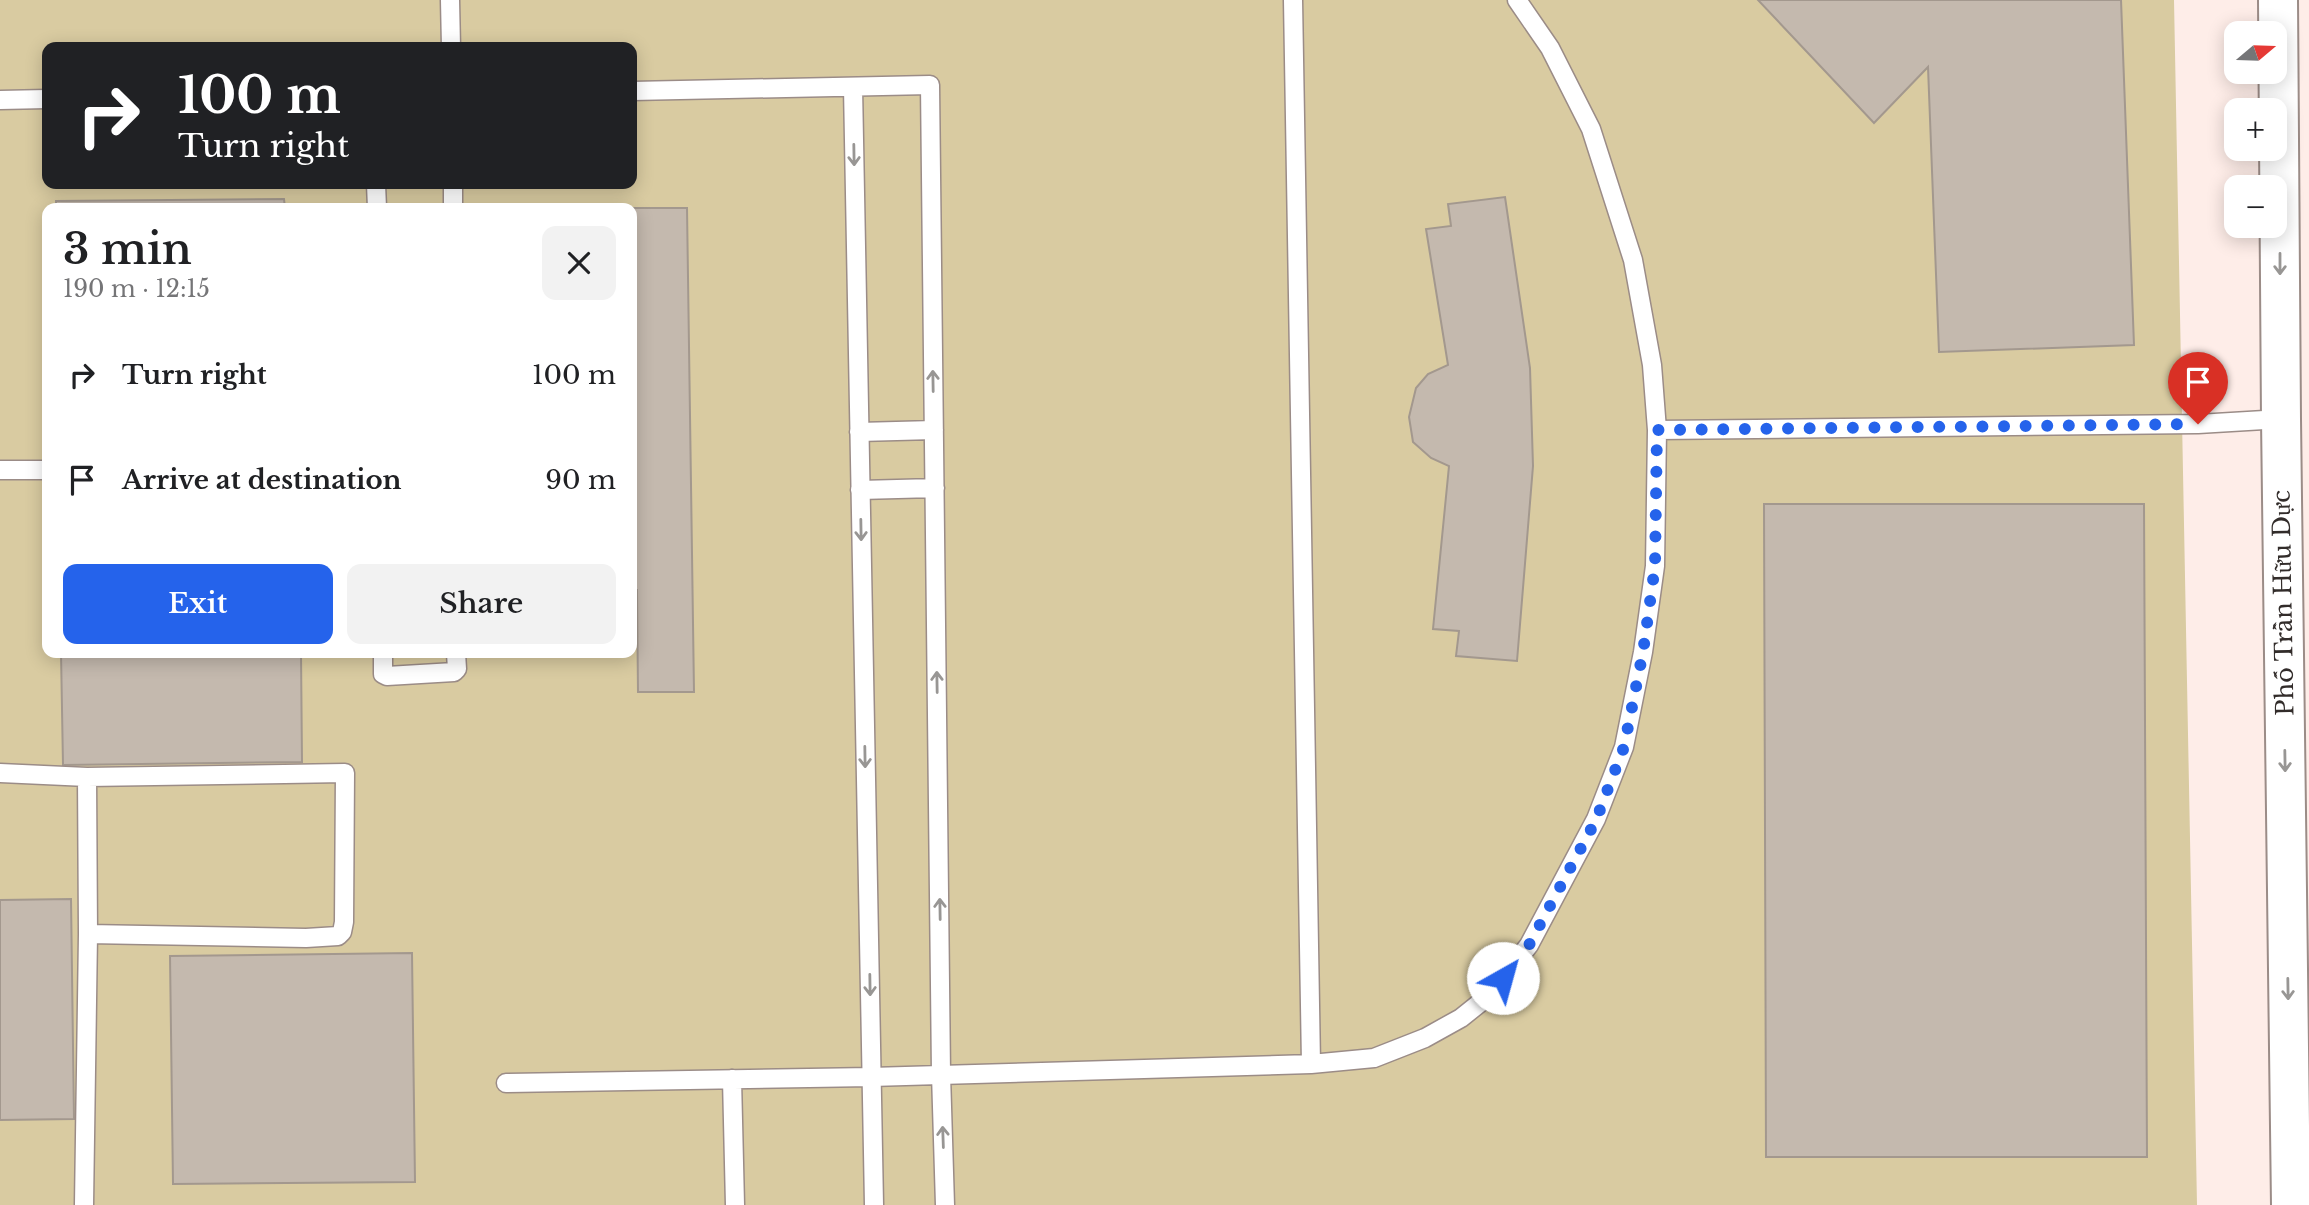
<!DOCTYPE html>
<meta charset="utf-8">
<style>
:root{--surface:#fff;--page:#f2f2f2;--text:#202124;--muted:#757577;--accent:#2563eb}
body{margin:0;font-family:"Libre Baskerville",serif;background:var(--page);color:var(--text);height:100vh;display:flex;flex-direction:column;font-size:26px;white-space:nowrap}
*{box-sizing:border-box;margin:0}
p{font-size:23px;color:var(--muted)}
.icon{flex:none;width:38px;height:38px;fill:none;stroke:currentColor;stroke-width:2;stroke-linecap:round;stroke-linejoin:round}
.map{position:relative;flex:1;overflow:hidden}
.side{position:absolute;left:42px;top:203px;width:595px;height:455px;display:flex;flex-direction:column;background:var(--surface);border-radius:14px;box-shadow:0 4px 18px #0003}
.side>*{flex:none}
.guide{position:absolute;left:42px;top:42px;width:595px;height:147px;border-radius:14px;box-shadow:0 4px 18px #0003;background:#202124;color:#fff;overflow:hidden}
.needle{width:46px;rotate:71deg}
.controls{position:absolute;left:2224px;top:21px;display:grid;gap:14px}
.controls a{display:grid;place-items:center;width:63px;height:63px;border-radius:14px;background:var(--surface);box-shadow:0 4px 18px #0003;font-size:35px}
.pin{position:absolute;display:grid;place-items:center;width:60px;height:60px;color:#fff;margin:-72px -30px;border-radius:50% 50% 50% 0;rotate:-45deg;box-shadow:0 0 7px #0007}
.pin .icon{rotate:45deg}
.me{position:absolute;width:77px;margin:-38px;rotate:38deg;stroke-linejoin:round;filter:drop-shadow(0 0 5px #0008)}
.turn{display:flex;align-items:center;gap:24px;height:147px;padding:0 21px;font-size:32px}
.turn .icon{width:91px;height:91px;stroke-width:2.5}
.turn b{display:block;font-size:49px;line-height:60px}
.round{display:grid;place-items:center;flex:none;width:74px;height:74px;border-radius:14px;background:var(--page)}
.headline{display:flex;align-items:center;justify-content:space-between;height:119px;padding:0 21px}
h1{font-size:42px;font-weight:600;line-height:52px}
.cta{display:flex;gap:14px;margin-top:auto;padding:14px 21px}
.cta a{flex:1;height:80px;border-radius:14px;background:var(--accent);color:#fff;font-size:28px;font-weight:600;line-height:80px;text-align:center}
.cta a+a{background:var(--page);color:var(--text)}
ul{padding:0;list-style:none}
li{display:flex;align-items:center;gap:21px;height:105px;padding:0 21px}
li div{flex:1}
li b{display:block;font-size:26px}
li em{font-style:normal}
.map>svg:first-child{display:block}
</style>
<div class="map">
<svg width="2309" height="1205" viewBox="0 0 2309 1205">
<rect width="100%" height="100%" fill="#feede8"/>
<!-- green -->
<path fill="#d9cba1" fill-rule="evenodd" d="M0 0H2174L2197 1205H0ZM47 47H632V184H47ZM47 208H632V653H47Z"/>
<!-- building -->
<path fill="#c4b9ae" stroke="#a3988e" stroke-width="2" d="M1758 0H2121L2134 345 1939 352 1928 67 1874 123Z
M1505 197 1530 368 1533 466 1517 661 1456 656 1459 631 1433 629 1449 466 1431 458 1413 442 1409 417 1416 388 1428 374 1448 365 1426 229 1451 226 1448 204Z
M284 199 285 208H56V201Z
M632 208H687L694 692H638L637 590H632Z
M1764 504H2144L2147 1157H1766Z
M61 653H301L302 762 63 765Z
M71 899 74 1119 0 1120V900Z
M412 953 415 1182 173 1184 170 956Z"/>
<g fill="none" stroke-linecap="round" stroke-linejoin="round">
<defs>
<path id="service" d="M450 0 451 47
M1293 0 1311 1064
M853 87 874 1205
M632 91 930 85 941 1074 945 1205
M0 100 47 99
M376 184 377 208
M453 184V208
M1657 430 2198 424 2281 419
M859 432 934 430
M0 470H47
M860 490 935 488
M383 653V674L387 676 454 672 457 669 456 653
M0 773 87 777
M732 1079 735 1205
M506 1083 871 1077 1311 1064 1374 1058 1425 1038 1461 1018 1491 994 1529 945 1596 819 1624 747 1643 652 1655 566 1657 430 1652 365 1633 260 1591 129 1550 48 1517 0
M84 1205 88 934 87 777 345 773 344 922 342 932 338 936 306 938 88 934"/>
<path id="secondary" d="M2278 0 2281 419 2291 1205"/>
</defs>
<!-- service casing -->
<use href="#service" stroke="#9b8c87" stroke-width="21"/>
<!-- secondary casing -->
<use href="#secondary" stroke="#9b8c87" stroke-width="42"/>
<!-- service -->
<use href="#service" stroke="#fff" stroke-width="18"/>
<!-- secondary -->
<use href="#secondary" stroke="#fff" stroke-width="38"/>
</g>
<!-- one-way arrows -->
<defs><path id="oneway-shaft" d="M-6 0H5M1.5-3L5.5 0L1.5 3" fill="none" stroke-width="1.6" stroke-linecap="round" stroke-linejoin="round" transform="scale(1.75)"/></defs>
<g stroke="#989694">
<use href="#oneway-shaft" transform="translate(854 155) rotate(89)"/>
<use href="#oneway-shaft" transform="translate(2280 264) rotate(90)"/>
<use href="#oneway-shaft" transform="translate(933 381) rotate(-91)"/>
<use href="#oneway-shaft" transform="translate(861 530) rotate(89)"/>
<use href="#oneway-shaft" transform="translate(937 682) rotate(-91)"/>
<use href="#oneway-shaft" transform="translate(865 757) rotate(89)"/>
<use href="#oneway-shaft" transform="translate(2285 761) rotate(89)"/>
<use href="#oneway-shaft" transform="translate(940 909) rotate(-91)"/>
<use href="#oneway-shaft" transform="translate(870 985) rotate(89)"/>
<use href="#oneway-shaft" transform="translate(2288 989) rotate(89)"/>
<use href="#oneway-shaft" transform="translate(943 1137) rotate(-92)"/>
</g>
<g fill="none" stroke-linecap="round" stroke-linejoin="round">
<!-- route -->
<path stroke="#2563eb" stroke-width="12" stroke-dasharray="0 21.6" d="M1503 978 1529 945 1596 820 1624 747 1643 652 1655 566 1657 430 2198 424"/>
</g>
<g text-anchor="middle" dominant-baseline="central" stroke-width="5" stroke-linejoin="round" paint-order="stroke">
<!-- street labels -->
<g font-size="24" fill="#322c2a" stroke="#fff">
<text transform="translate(2283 603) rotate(-91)">Phố Trần Hữu Dực</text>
</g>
</g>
</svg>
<div class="controls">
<a><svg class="needle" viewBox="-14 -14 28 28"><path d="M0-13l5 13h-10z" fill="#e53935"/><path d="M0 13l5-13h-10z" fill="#757577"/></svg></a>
<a>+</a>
<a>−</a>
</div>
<div class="pin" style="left:2198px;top:424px;background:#d93025"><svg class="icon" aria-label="arrive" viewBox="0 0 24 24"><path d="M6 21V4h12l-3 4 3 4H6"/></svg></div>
<svg class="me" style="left:1503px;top:978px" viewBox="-20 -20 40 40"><circle r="19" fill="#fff"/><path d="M0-13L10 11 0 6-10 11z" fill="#2563eb"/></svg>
<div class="guide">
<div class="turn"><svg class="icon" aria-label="right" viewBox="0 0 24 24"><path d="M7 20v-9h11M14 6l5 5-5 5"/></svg><div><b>100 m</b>Turn right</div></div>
</div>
<section class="side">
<div class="headline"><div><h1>3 min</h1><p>190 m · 12:15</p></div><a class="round"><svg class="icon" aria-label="close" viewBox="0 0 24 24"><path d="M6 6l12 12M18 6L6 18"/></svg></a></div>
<ul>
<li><svg class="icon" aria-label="right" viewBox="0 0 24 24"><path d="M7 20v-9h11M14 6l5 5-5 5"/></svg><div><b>Turn right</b></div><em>100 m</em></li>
<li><svg class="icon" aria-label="arrive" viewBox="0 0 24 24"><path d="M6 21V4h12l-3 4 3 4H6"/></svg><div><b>Arrive at destination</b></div><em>90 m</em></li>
</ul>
<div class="cta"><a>Exit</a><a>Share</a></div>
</section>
</div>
